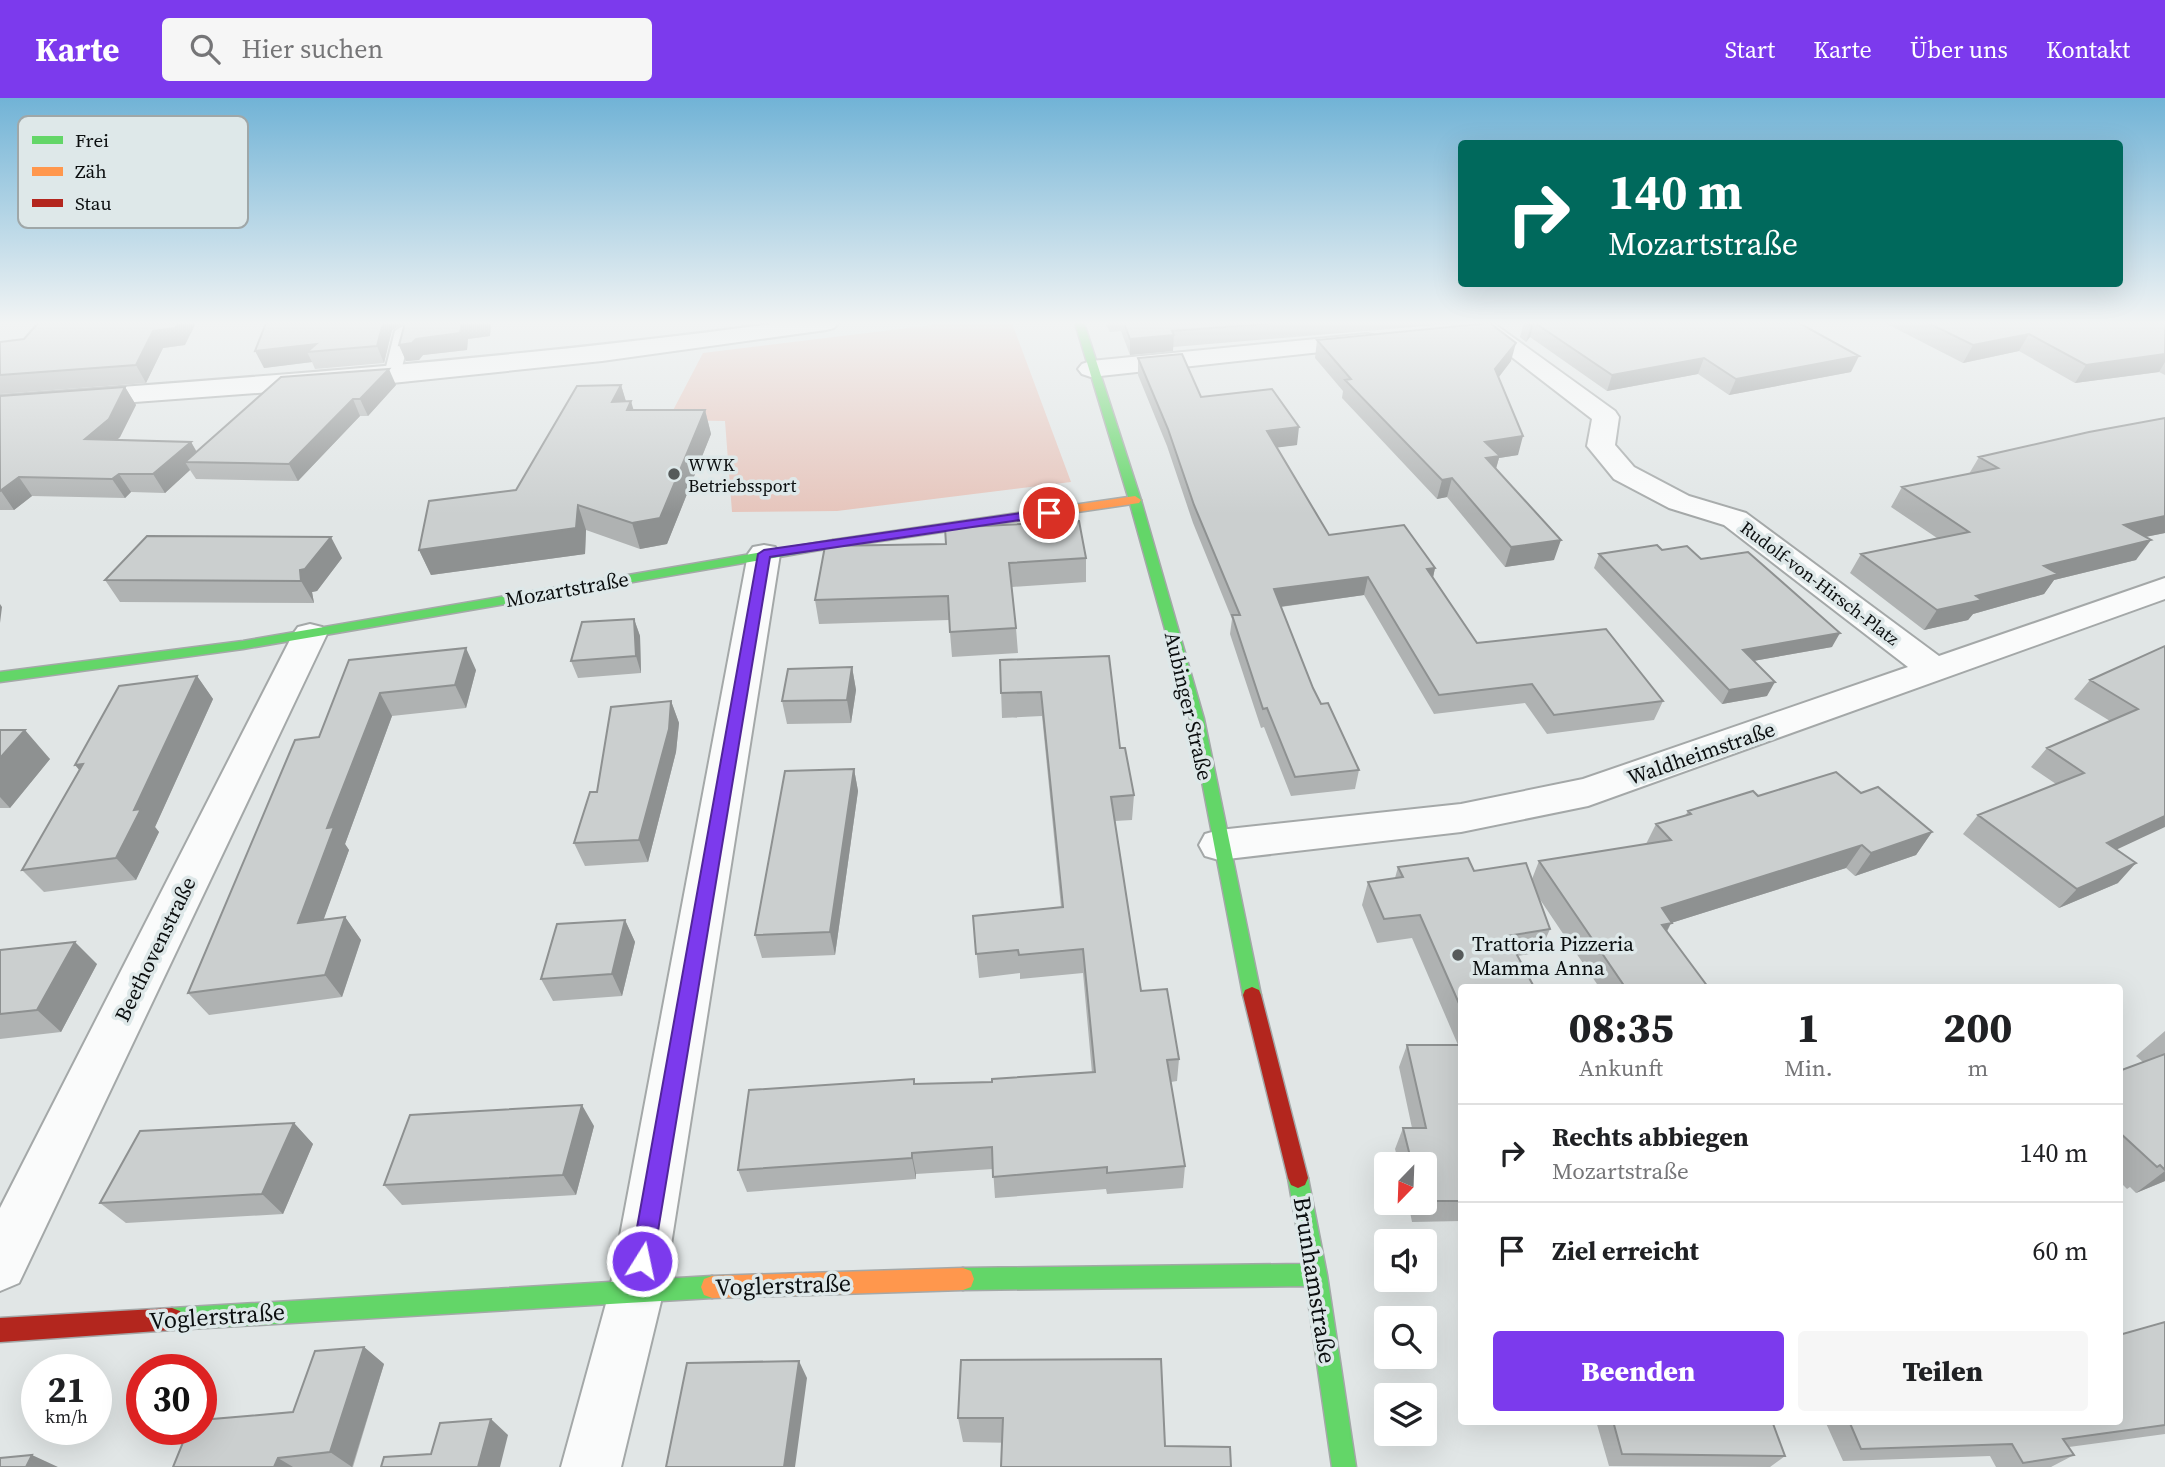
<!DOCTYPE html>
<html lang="de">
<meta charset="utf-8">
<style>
:root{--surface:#fff;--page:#f6f6f6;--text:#202124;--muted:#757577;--line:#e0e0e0;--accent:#7c3aed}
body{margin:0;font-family:"Source Serif 4",serif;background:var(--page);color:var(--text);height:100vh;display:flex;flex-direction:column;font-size:26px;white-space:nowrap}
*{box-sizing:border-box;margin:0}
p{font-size:23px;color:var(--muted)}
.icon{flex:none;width:38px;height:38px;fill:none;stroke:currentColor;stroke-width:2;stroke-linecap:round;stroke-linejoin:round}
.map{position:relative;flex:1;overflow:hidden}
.sheet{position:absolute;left:1458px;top:886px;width:665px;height:441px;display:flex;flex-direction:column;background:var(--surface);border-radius:7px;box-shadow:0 7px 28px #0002}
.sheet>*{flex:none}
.top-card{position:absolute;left:1458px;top:42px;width:665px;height:147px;border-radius:7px;box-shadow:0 7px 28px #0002;background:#00695c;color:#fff;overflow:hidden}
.needle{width:46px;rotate:203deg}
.buttons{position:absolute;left:1374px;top:1054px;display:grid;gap:14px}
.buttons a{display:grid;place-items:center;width:63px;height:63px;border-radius:7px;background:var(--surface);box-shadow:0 7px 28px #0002;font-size:35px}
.speed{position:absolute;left:21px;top:1256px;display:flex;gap:14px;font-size:35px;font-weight:700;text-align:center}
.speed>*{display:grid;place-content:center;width:91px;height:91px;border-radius:50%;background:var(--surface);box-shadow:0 7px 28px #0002;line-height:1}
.speed small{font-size:18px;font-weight:400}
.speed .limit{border:10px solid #d22;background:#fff;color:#111}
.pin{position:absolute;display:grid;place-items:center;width:60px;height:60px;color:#fff;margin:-30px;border:4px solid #fff;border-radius:50%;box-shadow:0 2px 7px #0007}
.me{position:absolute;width:77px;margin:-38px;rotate:10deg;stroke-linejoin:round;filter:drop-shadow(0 0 5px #0008)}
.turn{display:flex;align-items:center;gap:24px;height:147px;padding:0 35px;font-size:32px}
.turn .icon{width:91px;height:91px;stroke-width:2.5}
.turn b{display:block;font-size:49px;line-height:60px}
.eta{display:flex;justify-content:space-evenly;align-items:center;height:119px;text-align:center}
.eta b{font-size:42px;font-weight:800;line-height:49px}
.action{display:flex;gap:14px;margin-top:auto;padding:14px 35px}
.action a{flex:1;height:80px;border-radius:7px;background:var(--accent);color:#fff;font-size:28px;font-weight:800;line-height:80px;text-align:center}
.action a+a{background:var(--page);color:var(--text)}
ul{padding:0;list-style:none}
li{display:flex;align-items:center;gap:21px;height:98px;padding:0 35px;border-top:2px solid var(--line)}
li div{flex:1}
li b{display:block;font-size:26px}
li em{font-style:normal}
header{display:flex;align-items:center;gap:42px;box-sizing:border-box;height:98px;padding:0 35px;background:var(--accent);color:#fff}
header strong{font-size:33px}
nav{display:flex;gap:38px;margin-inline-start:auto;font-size:24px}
.search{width:490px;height:63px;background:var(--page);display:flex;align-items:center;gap:18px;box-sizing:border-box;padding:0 24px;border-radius:7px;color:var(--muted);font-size:26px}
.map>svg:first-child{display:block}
</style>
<header>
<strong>Karte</strong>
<div class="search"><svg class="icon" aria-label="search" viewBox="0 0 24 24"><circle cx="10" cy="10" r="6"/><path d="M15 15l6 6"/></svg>Hier suchen</div>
<nav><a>Start</a><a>Karte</a><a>Über uns</a><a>Kontakt</a></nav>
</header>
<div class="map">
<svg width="2165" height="1369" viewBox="0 0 2165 1369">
<rect width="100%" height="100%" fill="#e1e6e6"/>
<!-- green -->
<path fill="#e6c5bc" d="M949 225H1012L1071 384 837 413 732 414 725 323 668 322 703 255Z"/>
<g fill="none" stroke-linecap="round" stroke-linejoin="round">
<defs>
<path id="lane" d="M403 228 411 233 400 277 398 280H386L384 277 395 233Z"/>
<path id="street" d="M778 225H838L834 230 826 232 602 263 392 285 0 314V298C260 279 519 260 778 225Z
M1493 225 1615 313 1619 319 1615 347 1634 369 1689 398 1746 415 1939 558 2165 480V501L1588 708 1461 734 1219 762 1205 758 1199 747 1205 736 1219 732 1461 706 1583 681 1908 569 1724 427 1669 410 1614 381 1587 348 1592 321 1482 236 1478 231 1482 226Z
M1367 236 1376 238 1379 243 1376 248 1091 279 1082 276 1078 271 1082 266 1091 263Z
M764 447 775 449 780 456 664 1191 621 1369H561L610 1191 748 456 753 449Z
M310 526 322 529 327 536 19 1185 0 1193V1110L293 536 298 529Z"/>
<path id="fast" d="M1075 225H1084L1141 402 1204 621 1261 897 1259 902 1252 905 1245 902 1243 897 1190 621 1129 402Z
M833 442 839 446 837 449 243 551 0 584V574L243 543Z
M1298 1070 1305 1073 1308 1080 1327 1177 1356 1369H1332L1306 1188 963 1192 955 1189 952 1181 955 1173 963 1170 1303 1166 1288 1080 1291 1073Z
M712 1178 720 1181 723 1189 720 1197 712 1200 172 1232 164 1229 161 1221 164 1213 172 1210Z"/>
<path id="slow" d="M1135 398 1141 402 1139 405 833 450 827 446 833 442Z
M963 1170 971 1173 974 1181 971 1189 963 1192 712 1200 704 1197 701 1189 704 1181 712 1178Z"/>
<path id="jam" d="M1252 889 1259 892 1261 897 1308 1080 1305 1087 1298 1090 1291 1087 1288 1080 1243 897 1245 892Z
M172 1210 180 1213 183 1221 180 1229 172 1232 0 1244V1220Z"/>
</defs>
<!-- lane casing -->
<use href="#lane" stroke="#a4a8a8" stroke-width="4"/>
<!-- street casing -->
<use href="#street" stroke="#a4a8a8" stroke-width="4"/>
<!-- fast casing -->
<use href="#fast" stroke="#a4a8a8" stroke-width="3"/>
<!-- slow casing -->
<use href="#slow" stroke="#a4a8a8" stroke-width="3"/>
<!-- jam casing -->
<use href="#jam" stroke="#a4a8a8" stroke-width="3"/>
<!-- lane -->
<use href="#lane" fill="#fafbfb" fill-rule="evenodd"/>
<!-- street -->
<use href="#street" fill="#fafbfb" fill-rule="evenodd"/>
<!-- fast -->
<use href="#fast" fill="#63d668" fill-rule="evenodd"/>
<!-- slow -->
<use href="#slow" fill="#ff974d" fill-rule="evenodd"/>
<!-- jam -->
<use href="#jam" fill="#b3261e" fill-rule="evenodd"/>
</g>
<!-- wall -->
<path fill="#afb2b2" d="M266 225H491L490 238 468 241 467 252 423 257 419 262 406 263 399 247 404 227 402 226 392 232 384 265 315 271 312 264 264 270Z
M1105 225H1461L1173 249V253L1130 257 1121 233 1110 234Z
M1524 225H1799L1851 274 1729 297 1698 276 1607 293 1530 239 1526 244 1520 239Z
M1885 225H2165V277L2159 274 2075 285 2019 253 1963 265Z
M1317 242 1511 263 1499 279 1518 357 1499 360 1496 371 1554 462 1505 469 1447 399 1437 401 1342 300 1343 293 1315 260Z
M0 244 185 247 163 250 146 285 0 296Z
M1138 260 1201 299 1297 347 1277 349 1329 437 1435 470 1433 479 1477 545 1663 603 1654 622 1547 636 1525 605 1434 616 1364 497 1281 509 1313 590 1359 672 1355 691 1291 698 1264 629 1261 630 1230 536 1232 521 1193 425 1167 348 1138 277Z
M281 279 396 287 368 318H360L298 383 196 381 190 372 165 395 131 394 125 400 32 398 14 412H0V298L125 289 136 307 120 339 117 342 191 344 197 354Z
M621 287 626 304 634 312H705L711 336 667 446 640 451 586 432 585 456 431 477 419 452 516 392Z
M1979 359 2165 435 2145 439 2136 462 2054 482 2044 496 1973 516 1968 522 1924 532 1850 475 1861 456 1937 440 1891 409 1902 389 1969 376Z
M825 448 1086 460V484L1012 489 1016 530 1018 555 952 559 949 522 819 526 815 502Z
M1662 452 1701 461 1832 549 1753 563 1767 598 1722 606 1594 470 1599 456Z
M342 460 317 493 312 494 314 505 120 504 105 482Z
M634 521 640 538 641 575 578 580 571 563Z
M2165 548 2117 752 2118 785 2059 810 1963 736 1978 717 2056 686 2031 669 2047 650 2110 623 2074 601 2090 582Z
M349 562 476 572 466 610 392 618 345 746 349 752 323 822 345 819 361 842 342 899 209 917 188 895 319 639Z
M1000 562 1120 650 1134 697 1132 722 1115 723 1141 893 1179 961 1177 983 1171 984 1185 1068 1183 1090 1107 1096 1106 1091 995 1100 993 1071 916 1076V1081L747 1094 738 1072 914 981 915 986 992 984 1092 975 1083 875 1020 881V875L979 880 973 818 1061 809 1042 618 1002 620Z
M852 569 856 592 851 625 787 626 782 603Z
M197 578 213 601 155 729 159 734 136 782 44 794 22 772Z
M671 603 679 625 676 654 648 764 585 768 574 745 597 694Z
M0 632 50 661 10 710H0Z
M854 671 858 693 835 857 762 860 755 837Z
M1861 695 1932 734 1916 757 1855 778 1846 770 1671 825 1667 834 1708 889H1599L1537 797 1550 831 1540 854 1518 858 1461 889V1123L1412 1124 1408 1104H1424V1066H1399L1395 1051 1403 1030H1412L1399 969 1407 947H1458L1412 840 1377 845 1362 807 1368 784 1395 780 1398 769 1474 773 1532 781 1539 763 1646 746 1656 726 1685 718 1688 713 1758 698Z
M625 822 635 844 622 898 553 903 541 881Z
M0 852 97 866 61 934 0 941Z
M2165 933V1083L2136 1095 2130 1089 2127 1091 2119 1083V973L2143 964 2136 958Z
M294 1025 313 1046 283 1116 126 1125 100 1105Z
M594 1028 576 1097 402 1107 384 1087Z
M2165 1224V1336L2069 1349 2074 1357 2051 1369H1996L1990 1358 1843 1363 1825 1323H2119Z
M364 1249 384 1266 353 1369H173L293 1314Z
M961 1262 1165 1348 963 1344 958 1320Z
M1596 1323H1772L1785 1358 1770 1369 1609 1368Z"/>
<!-- shaded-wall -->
<path fill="#8e9191" d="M178 225H196L185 247 163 250 146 285 136 267 153 233Z
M383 225H401L402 226 392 232 384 265 377 248Z
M462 225H491L490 238 468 241 467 252 423 257 419 262 406 263 399 247Z
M1534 225 1530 239 1526 244 1531 228Z
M2029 236 2019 253 1963 265 1973 247Z
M1174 237 1173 253 1130 257V241Z
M1516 245 1511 263 1491 289 1495 271Z
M316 246 307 254 312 264 264 270 255 253Z
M2165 256V264L2159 274 2075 285 2086 267Z
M1859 258 1851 274 1729 297 1736 281Z
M1704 260 1698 276 1607 293 1612 277Z
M389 271 396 287 368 318 360 301Z
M621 287 628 310 631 303 638 327 612 304Z
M125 289 136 307 120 339 97 359 85 341Z
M353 301 360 318 298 383 289 366Z
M705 312 711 336 667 446 640 451 632 425Z
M1299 329 1297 347 1265 351 1267 333Z
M1523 338 1518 357 1499 360 1494 377 1481 379 1485 344Z
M191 344 201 362 185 364 190 372 165 395 153 376Z
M119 376 131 394 125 400 112 381Z
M19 379 32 398 14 412 1 393Z
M1452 380 1447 399 1437 401 1442 382Z
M578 407 586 432 585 456 431 477 419 452Z
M2165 418V435L2110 446 2124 427Z
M331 439 342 460 317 493 312 494 314 505 301 483 300 472Z
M1561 442 1554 462 1505 469 1511 449Z
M2151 442 2136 462 2054 482 2044 496 1973 516 1968 522 1924 532 1937 512 1976 498 2044 468Z
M1435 470 1431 489 1427 471Z
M1368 479 1364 497 1271 510 1274 491Z
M0 506 2 509 0 525Z
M634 521 640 538 641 575 636 558Z
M1840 535 1832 549 1736 566 1743 552Z
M466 550 476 572 466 610 455 587Z
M852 569 856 592 851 625 847 602Z
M197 578 213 601 155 729 159 734 136 782 116 760 134 712Z
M1775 584 1767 598 1722 606 1729 592Z
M380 595 392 618 345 746 349 752 314 848 298 825 327 730Z
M671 603 679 625 676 654 648 764 639 742Z
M25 632 50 661 10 710 0 699V660Z
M83 666 94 690 75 667Z
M854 671 858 693 835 857 830 834Z
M2165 718V729L2090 764 2107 745Z
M1932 734 1916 757 1855 778 1871 755Z
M1862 747 1846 770 1671 825 1659 847 1662 810Z
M2136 765 2118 785 2059 810 2077 791Z
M345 819 361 842 342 899 325 877Z
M625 822 635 844 622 898 612 876Z
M75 844 97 866 61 934 37 912Z
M582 1007 594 1028 576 1097 563 1077Z
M294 1025 313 1046 283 1116 262 1096Z
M912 1055 916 1076V1081L912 1060Z
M2165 1073V1083L2136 1095Z
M364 1249 384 1266 352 1369 330 1354Z
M799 1263 807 1280 795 1369H784Z
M491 1321 508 1337 500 1369H478Z
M32 1357 58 1369H26Z
M278 1360 293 1369H274Z"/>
<!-- building -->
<path fill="#cbcfcf" stroke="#8e9191" stroke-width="2" d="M38 225H178L175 230 153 233 136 267 0 277V244L24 241Z
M266 225H383L377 248 307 254 316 246 255 253Z
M405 225H462L460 235 416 241 412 245 399 247Z
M1124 225H1279L1172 233 1174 237 1130 241Z
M1490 225 1516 245 1495 271 1523 338 1485 344 1500 358 1486 360 1561 442 1511 449 1452 380 1442 382 1345 282 1351 281 1317 242Z
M1525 225H1534L1531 228Z
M1535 225H1799L1859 258 1736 281 1704 260 1612 277Z
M1928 225H2165V256L2086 267 2029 236 1973 247Z
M1182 256 1201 299 1272 291 1299 329 1267 333 1329 437 1404 427 1435 470 1427 471 1477 545 1606 531 1663 603 1554 617 1532 586 1439 597 1368 479 1274 491 1313 590 1321 606 1328 605 1359 672 1295 679 1267 610 1263 611 1232 517H1240L1194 407 1168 331 1138 260Z
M389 271 360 301H353L289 366 185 364 281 279Z
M621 287 612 304 631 303 627 312H705L660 420 632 425 578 407 576 430 419 452 429 403 516 392 577 288Z
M125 289 109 321 85 341 191 344 153 376H119L112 381 19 379 0 393V298Z
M2165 320V418L2124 427 2151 442 2044 468 2058 476 1976 498 1982 502 1937 512 1861 456 1969 434 1902 389 1998 370 1979 359 2089 334Z
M1079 423 1086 460 1009 465 1016 530 950 534 948 498 815 502 825 448 946 446 945 430Z
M147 438 331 439 305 471 300 472 301 483 105 482Z
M1657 447 1662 452 1687 448 1701 461 1748 454 1840 535 1743 552 1775 584 1729 592 1599 456Z
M634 521 636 558 571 563 582 524Z
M2165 548V718L2107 745 2136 765 2077 791 1978 717 2084 675 2047 650 2138 611 2090 582Z
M466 550 455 587 380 595 327 730 334 729 298 825 345 819 325 877 188 895 295 642 319 639 349 562Z
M1109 558 1120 650H1125L1134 697 1111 699 1141 893 1167 891 1179 961 1167 962 1185 1068 1107 1075V1069L993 1079 992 1049 912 1055V1060L738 1072 749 992 914 981V986L992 984V981L1095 974 1083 851 1019 857 1018 852 976 856 973 818 1063 809 1041 594 1001 595 1000 562Z
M852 569 847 602 782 603 788 571Z
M197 578 134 712 141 711 116 760 22 772 83 666 75 667 119 588Z
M671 603 669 631 639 742 574 745 590 694H597L611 609Z
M0 632H25L0 660Z
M854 671 830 834 755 837 785 673Z
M1836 674 1861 695 1878 689 1932 734 1871 755 1862 747 1662 810 1672 825 1662 827 1708 889H1625L1539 763 1671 742 1656 726 1691 716 1688 713 1753 693 1758 698Z
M1468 760 1474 773 1526 765 1550 831 1507 838 1534 889H1461V910L1420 817 1384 821 1368 784 1403 779 1398 769Z
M625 822 612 876 541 881 557 826Z
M75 844 37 912 0 916V852Z
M1407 947H1461V1103H1424V1066H1412L1403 1030H1426Z
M2165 956V1072L2160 1067 2157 1069 2119 1034V973Z
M582 1007 563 1077 384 1087 410 1017Z
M294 1025 262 1096 100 1105 140 1033Z
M2165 1224V1327L2063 1341 2074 1357 2023 1365 2012 1346 1861 1351 1849 1323H2119V1237Z
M364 1249 330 1354 278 1360 274 1369H173L188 1332H201V1322L293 1314 315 1253Z
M1161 1261 1165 1348 1230 1349 1231 1369H1001L1003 1320H958L961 1262Z
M799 1263 784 1369H666L687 1265Z
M491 1321 478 1369H381L384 1359 431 1356 440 1325Z
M1613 1323H1772L1785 1358 1622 1356Z
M32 1357 26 1369H0V1360Z"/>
<!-- sky -->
<linearGradient id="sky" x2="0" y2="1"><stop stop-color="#71b3d6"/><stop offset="0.54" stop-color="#f2f4f4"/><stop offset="1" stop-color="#f2f4f4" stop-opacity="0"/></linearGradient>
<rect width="2165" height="416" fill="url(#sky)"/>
<!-- route -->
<path fill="#7c3aed" stroke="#51269a" stroke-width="2" d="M1049 411 1054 412V417L770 459 653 1163 650 1171 642 1174 634 1171 631 1163 758 456 764 452Z"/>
<!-- markers -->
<g fill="#565a5a" stroke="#dee8e9" stroke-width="2.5">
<circle cx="674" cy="376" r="7"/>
<circle cx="1458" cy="857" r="7"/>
</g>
<g text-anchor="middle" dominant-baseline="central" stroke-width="7" stroke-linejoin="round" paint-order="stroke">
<!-- far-poi labels -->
<g font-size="18" fill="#0b0e0f" stroke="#dee8e9" text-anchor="start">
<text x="688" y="366">WWK<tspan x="688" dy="21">Betriebssport</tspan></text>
</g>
<!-- far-street labels -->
<g font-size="18" fill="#0b0e0f" stroke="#dee8e9">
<text transform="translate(1820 485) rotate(37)">Rudolf-von-Hirsch-Platz</text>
</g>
<!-- street labels -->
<g font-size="21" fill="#0b0e0f" stroke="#dee8e9">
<text transform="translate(567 491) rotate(-10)">Mozartstraße</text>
<text transform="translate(1189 608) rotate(77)">Aubinger Straße</text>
<text transform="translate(1701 655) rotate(-19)">Waldheimstraße</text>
<text transform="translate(155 851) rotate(-64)">Beethovenstraße</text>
</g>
<!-- poi labels -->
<g font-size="21" fill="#0b0e0f" stroke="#dee8e9" text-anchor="start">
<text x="1472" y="845">Trattoria Pizzeria<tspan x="1472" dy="24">Mamma Anna</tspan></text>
</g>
<!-- near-street labels -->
<g font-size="24" fill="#0b0e0f" stroke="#dee8e9">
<text transform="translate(1315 1182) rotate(81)">Brunhamstraße</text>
<text transform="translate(783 1187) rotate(-2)">Voglerstraße</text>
<text transform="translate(217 1218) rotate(-4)">Voglerstraße</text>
</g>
</g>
<!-- legend -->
<rect x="18" y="18" width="230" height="112" rx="10" fill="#dee8e9" stroke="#9fa7a8" stroke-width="2"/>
<rect x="32" y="38" width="31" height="8" fill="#63d668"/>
<rect x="32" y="69" width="31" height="9" fill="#ff974d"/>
<rect x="32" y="101" width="31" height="8" fill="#b3261e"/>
<g font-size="19" fill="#0b0e0f">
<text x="75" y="49">Frei</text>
<text x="75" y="80">Zäh</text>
<text x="75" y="112">Stau</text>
</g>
</svg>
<div class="buttons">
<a><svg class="needle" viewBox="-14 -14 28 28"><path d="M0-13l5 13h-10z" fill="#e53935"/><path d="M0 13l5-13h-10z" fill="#757577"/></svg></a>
<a><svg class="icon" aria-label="sound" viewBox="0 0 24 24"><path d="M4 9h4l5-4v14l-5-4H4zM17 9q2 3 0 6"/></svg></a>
<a><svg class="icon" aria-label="search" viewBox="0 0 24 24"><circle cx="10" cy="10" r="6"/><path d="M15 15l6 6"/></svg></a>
<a><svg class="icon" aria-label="layers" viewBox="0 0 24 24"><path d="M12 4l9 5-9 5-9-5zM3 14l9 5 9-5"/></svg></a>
</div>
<div class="speed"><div>21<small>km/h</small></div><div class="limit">30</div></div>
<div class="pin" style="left:1049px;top:415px;background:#d93025"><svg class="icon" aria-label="arrive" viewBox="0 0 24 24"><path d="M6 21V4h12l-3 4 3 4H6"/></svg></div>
<svg class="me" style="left:642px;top:1163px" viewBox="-20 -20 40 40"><circle r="17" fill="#7c3aed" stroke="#fff" stroke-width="3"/><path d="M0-11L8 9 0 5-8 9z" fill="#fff"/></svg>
<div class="top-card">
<div class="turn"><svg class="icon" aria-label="right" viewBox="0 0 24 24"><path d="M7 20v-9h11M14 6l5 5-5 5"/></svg><div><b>140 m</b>Mozartstraße</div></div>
</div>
<section class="sheet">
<div class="eta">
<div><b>08:35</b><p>Ankunft</p></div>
<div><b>1</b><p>Min.</p></div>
<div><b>200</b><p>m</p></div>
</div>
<ul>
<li><svg class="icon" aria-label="right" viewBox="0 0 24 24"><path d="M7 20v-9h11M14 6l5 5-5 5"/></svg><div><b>Rechts abbiegen</b><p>Mozartstraße</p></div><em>140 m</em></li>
<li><svg class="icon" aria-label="arrive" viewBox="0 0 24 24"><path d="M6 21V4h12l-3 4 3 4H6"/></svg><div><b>Ziel erreicht</b></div><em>60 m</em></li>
</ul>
<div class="action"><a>Beenden</a><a>Teilen</a></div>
</section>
</div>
